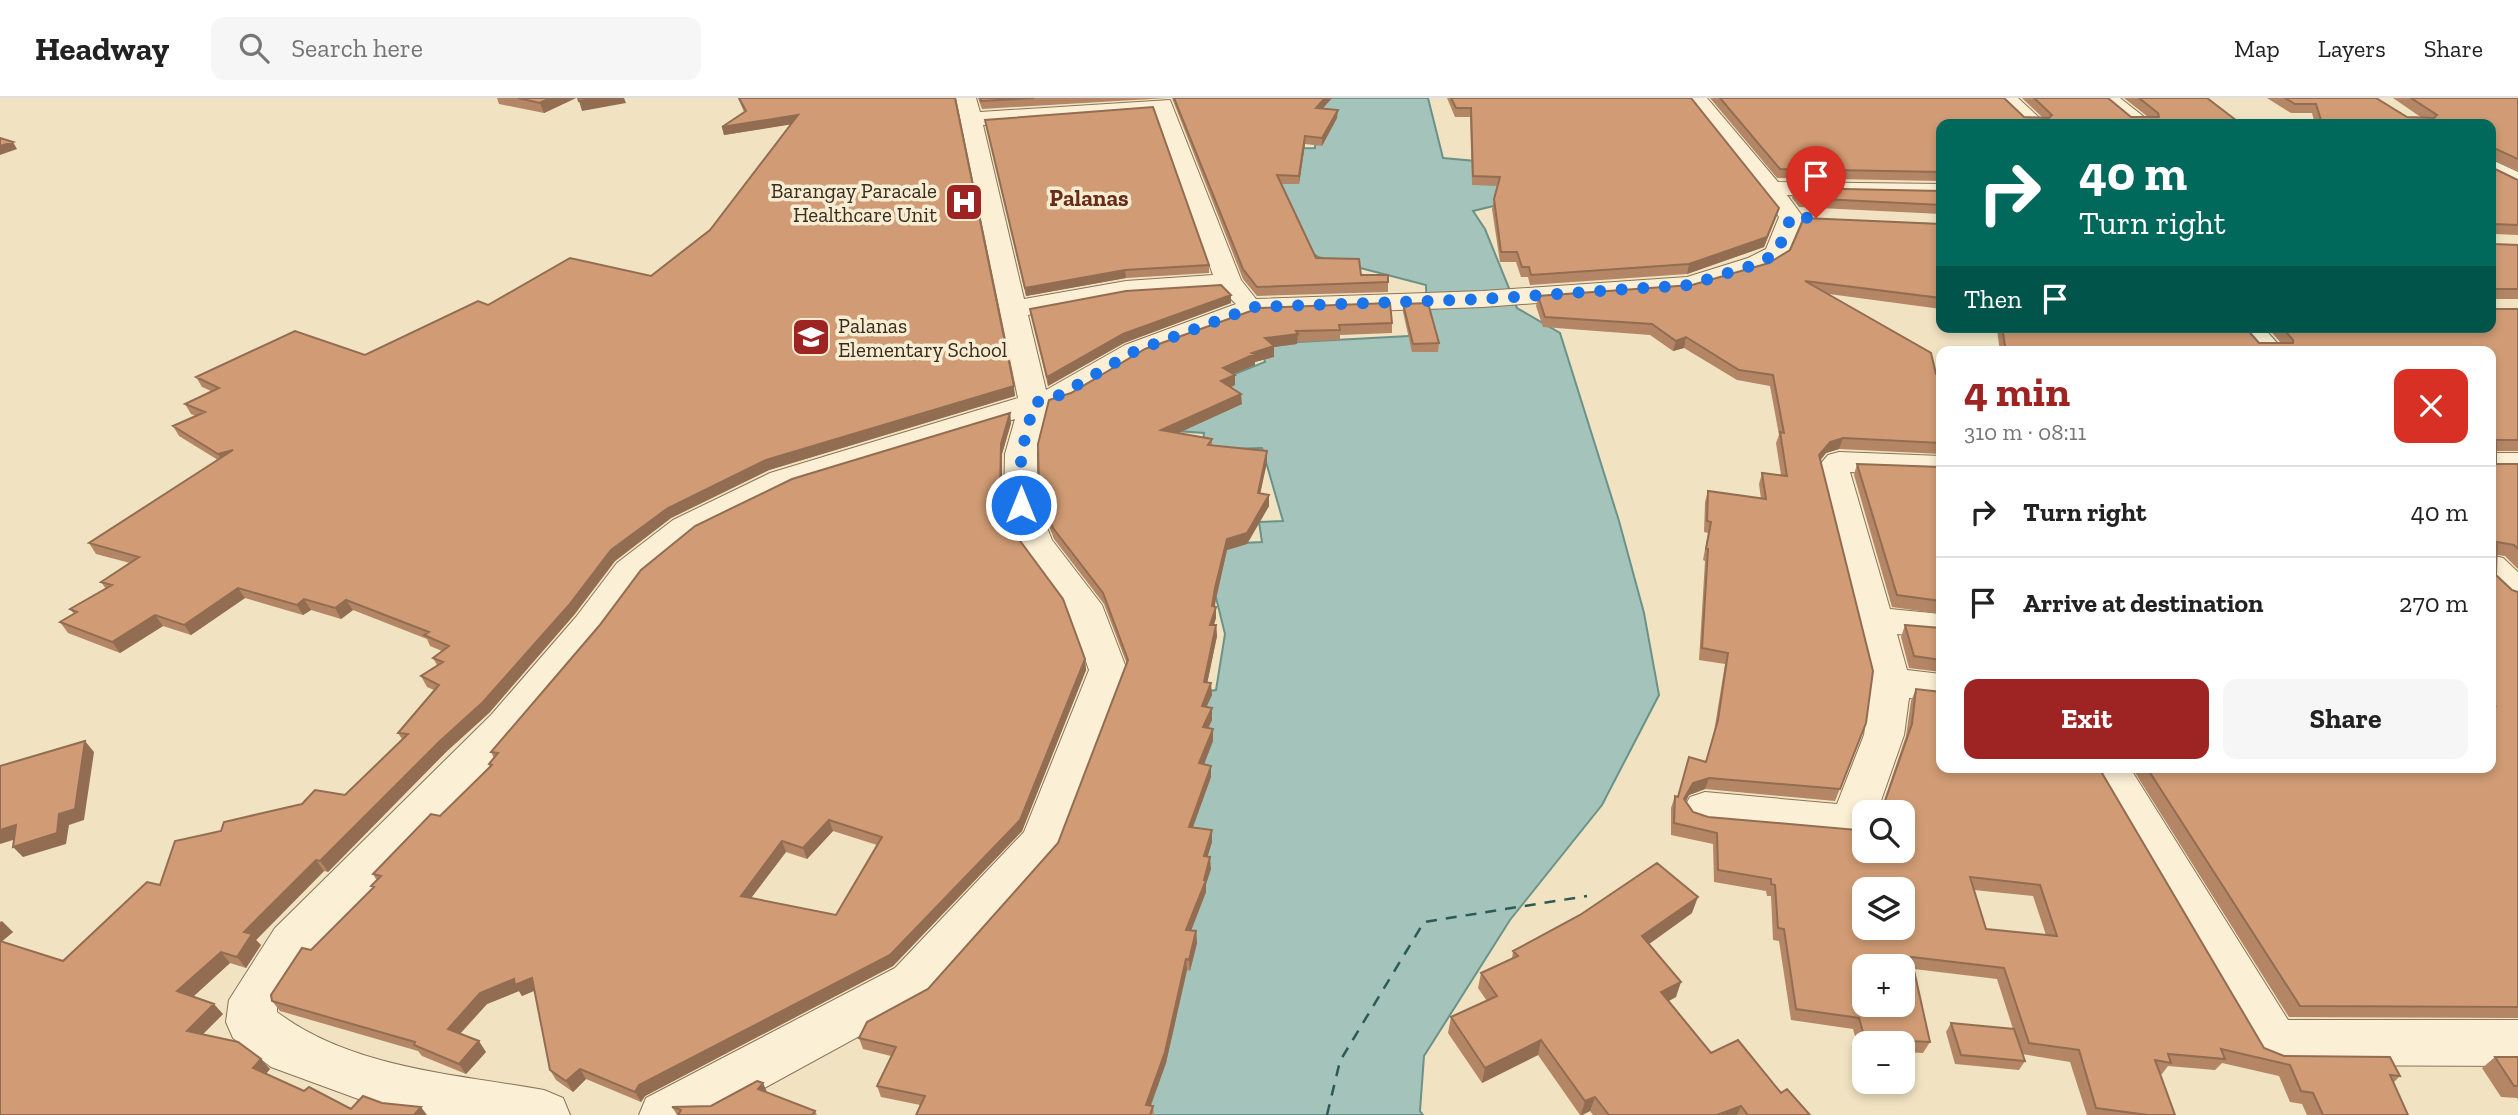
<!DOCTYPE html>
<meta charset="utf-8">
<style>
:root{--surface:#fff;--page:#f6f6f6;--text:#222;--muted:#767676;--line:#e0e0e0;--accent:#9e2424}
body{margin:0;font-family:"Zilla Slab",serif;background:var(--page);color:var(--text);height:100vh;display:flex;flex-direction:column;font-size:26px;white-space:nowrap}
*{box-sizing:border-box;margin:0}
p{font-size:23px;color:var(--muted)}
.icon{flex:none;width:38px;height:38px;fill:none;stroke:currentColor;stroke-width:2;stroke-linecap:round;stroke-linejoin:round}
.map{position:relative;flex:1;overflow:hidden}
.panel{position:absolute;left:1936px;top:248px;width:560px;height:427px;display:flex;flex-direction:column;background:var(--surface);border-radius:14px;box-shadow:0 4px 10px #0003}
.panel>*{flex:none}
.hud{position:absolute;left:1936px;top:21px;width:560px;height:214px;border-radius:14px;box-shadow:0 4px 10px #0003;background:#00695c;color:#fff;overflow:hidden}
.controls{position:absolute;left:1852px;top:702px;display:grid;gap:14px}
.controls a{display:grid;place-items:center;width:63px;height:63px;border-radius:14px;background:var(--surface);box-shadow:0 4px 10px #0003;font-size:35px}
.pin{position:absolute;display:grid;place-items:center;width:60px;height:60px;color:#fff;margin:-72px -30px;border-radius:50% 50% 50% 0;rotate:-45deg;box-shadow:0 0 7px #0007}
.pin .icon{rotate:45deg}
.me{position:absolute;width:77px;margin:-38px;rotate:0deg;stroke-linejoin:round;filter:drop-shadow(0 0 5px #0008)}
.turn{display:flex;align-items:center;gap:24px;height:147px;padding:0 28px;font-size:32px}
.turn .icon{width:91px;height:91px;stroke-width:2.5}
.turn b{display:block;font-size:49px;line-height:60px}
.then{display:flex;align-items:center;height:66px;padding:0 28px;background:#0003;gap:14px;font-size:26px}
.round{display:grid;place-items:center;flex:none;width:74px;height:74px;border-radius:14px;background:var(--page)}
.head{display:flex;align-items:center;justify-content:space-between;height:119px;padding:0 28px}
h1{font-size:42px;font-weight:700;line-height:52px;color:var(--accent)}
.button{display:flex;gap:14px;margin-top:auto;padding:14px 28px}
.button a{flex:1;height:80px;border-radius:14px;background:var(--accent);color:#fff;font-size:28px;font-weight:700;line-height:80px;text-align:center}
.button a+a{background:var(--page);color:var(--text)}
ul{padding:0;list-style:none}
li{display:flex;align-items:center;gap:21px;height:91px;padding:0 28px;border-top:2px solid var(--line)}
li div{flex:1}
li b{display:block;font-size:26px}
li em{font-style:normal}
header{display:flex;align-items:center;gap:42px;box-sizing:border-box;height:98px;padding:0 35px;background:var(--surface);border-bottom:2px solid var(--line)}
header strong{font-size:33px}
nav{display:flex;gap:38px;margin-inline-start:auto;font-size:24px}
.search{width:490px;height:63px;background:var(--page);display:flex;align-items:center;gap:18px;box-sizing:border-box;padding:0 24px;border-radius:14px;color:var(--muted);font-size:26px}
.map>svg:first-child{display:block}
</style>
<header>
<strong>Headway</strong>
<div class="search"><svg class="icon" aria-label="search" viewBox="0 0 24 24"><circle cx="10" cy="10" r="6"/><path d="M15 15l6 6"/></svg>Search here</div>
<nav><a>Map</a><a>Layers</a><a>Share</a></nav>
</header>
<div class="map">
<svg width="2518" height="1017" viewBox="0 0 2518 1017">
<rect width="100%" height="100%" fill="#f1e3c2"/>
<!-- water -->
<path fill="#a4c3ba" stroke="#6b9288" stroke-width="2" d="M1323 0H1428L1443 60 1498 65 1506 105 1473 113 1485 131 1517 210 1560 235 1619 423 1644 515 1659 597 1602 707 1510 822 1424 958 1420 1013 1423 1017H1137L1192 595 1216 592 1225 536 1203 447 1262 444 1259 424 1283 423 1262 350 1202 352 1204 335 1104 328 1265 264 1261 246 1427 237 1426 187 1318 159 1248 109 1265 51 1315 50V4Z"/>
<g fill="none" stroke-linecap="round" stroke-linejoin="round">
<!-- ferry -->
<path stroke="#2b5b58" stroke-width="2.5" stroke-dasharray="11 9" stroke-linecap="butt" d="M1327 1017 1340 963 1424 824 1587 798"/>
<defs>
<path id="minor" d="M956 0H976L980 14 1170 2 1241 182 1256 201 1483 193 1687 179 1748 160 1766 151 1779 119 1735 59 1686 0H1707L1778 84 1941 86V100L1787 97 1803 119 1786 160 1766 172 1698 193 1483 209 1258 217 1145 259 1071 303 1048 310 1037 356 1038 407 1052 442 1102 507 1127 572 1058 755 929 900 715 1017H639L646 1000 895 870 1024 734 1089 572 1067 510 1019 445 1004 407 1005 356 1015 321 794 389 697 436 643 481 602 537 519 637 309 858 277 907V914C351 970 454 976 544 992L563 1000 570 1017H413L391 1013 271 969 233 940 226 924 229 902 275 830 491 617 576 519 617 465 673 422 770 375 1018 300ZM1155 13 1213 177 1126 183 1024 201 983 27ZM1222 192 1236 206 1125 247 1046 292 1028 217 1126 199Z
M1996 0H2018L2046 26H2023Z
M2097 0H2120L2153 26H2129Z
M2490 61 2518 74V91L2490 78Z
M2233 229H2263L2285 254H2255Z
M1839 354 1941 358V378L1850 374 1890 511 1941 516V540L1897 536 1907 572 1941 576V604L1909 600 1904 637 1877 714H1864V737L1852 741 1705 728 1690 723 1683 711 1690 699 1705 694 1837 706 1864 637 1871 584 1817 370 1828 357Z
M2490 355H2518V375H2490Z
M2490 457 2503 460 2518 474V506L2505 502 2490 488Z
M2087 670H2130L2288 922H2518V968L2274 967 2256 960Z"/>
</defs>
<!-- minor casing -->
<use href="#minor" stroke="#8b7458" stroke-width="2"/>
<!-- minor -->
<use href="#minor" fill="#fbf0d5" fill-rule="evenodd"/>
</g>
<!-- wall -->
<path fill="#b48665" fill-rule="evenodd" d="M497 0H576L544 15 499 6Z
M738 0H955L1015 298 769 372 671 420 615 463 574 517 489 615 446 654 328 774 324 773 256 842 261 847 246 870 230 865 193 899 223 916 203 936 270 971 266 976 304 993 351 1011 382 1005 427 1017H0V823L13 834 2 843 63 863 160 787 221 733 345 697 402 641 398 635 434 592 427 589 421 578 437 567 433 560 442 553 430 548 427 541 353 512 341 521 311 512 303 517 245 500 191 537 163 528 120 555 68 535 60 524 74 516 70 511 106 491 101 484 130 465 96 456 89 445 218 362 179 338 173 328 196 318 191 316 185 306 211 293 202 289 196 279 365 257 488 207 651 178 710 132 791 26 724 37 722 29 744 14Z
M978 0H1168L982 11Z
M1172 0H1332L1323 10 1337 20 1322 48 1305 46 1299 86H1281L1316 160 1361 177 1388 184V194L1257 198 1243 181Z
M1447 0H1691L1779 110 1776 119 1764 149 1687 176 1530 187 1528 179H1521L1516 164H1500L1492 111 1497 88 1472 87 1470 19H1455Z
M1710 0H2004L2024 19H2042L2022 0H2108L2131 19H2148L2124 0H2207L2241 26H1941V83L1777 80Z
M2267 0H2376L2407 19 2422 20 2393 0H2518V73L2494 62 2495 71 2518 82V137L2494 136V146L2518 147V201H2495V211H2518V353H2496V366H2518V471L2505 458 2497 457 2496 477 2512 492 2518 494V920L2289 919 2132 670H2490V254H2000L1997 232 1973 229H2245L2259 245H2281L2267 229H2490V26H2315L2312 15H2291Z
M985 22 1209 167V175L1126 180 1026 198Z
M1795 90 1941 93V116L1799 109 1792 100Z
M1941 126V211L1829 196 1936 276H1941V356L1839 351 1826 355 1820 363 1866 625 1835 703 1705 691 1689 697 1686 703 1693 714 1708 719 1857 732 1902 714H1868L1872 705 1884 703 1906 638 1911 603 1916 591 2264 950 2284 958 2400 978 2393 985 2408 1017H2307L2302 1006 2290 1004 2279 978 2222 965 2215 972 2168 968 2162 976H2160L2175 1017H2087L2070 964 2022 956 2025 963 2019 972 1955 966 1946 934 1951 925 2013 931 1997 881 1914 871 1930 944 1923 955 1902 954V945H1864V952H1859L1853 931 1791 922 1779 843 1773 842 1771 798H1767L1766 793 1714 784 1713 746 1671 737V710L1675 698 1678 699 1706 664 1714 634 1725 566 1699 562 1705 463 1703 462 1708 435 1704 434 1705 404 1708 393 1761 401 1759 386 1762 375 1781 377 1776 345 1779 337 1770 288 1737 282 1684 250 1673 253 1650 237 1543 229 1536 208 1538 198 1692 187ZM1974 792 2033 798 2046 837 1986 831Z
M1231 205 1124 245 1048 288 1030 211Z
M1403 206 1439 245 1438 254H1412L1403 214Z
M1259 210 1392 225V235L1340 237V242L1297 244V246L1274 249V259L1255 264V267L1233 276 1235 287 1231 289 1242 306 1178 335 1212 341V347L1267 353V364L1260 395 1269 408 1247 446 1227 452 1216 501 1214 508 1216 509V520L1214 527H1216L1217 538 1207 585 1212 597 1206 609 1212 610V622L1208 630 1213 643 1204 666 1211 679 1193 729 1212 732V744L1207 759 1211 771 1206 786V794L1191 833H1196L1197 845 1190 873 1187 872 1166 965 1151 1008H1153L1154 1017H916L920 1007 881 999 877 988 891 958 863 951 859 940 928 891 1058 745 1127 566 1104 506 1054 441 1041 406 1039 396 1071 295Z
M1010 315 1011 325 1002 356V402L1015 436 1085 561 1086 572 1022 733 893 868 645 998 641 1004 586 981 573 994 556 982 550 972 535 892 522 898 519 893 487 906 460 936 486 954 466 976 422 958 418 953 280 913 272 903 311 852 373 790 371 788 377 783 373 776 440 718 490 669 489 666 494 660 491 654ZM833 733 877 747 836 817 751 800 786 754 807 761Z
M1857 366 1941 369V516L1892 509 1854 377Z
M1905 527 1941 530V574L1909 570 1901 539Z
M1692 815 1649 846 1676 899 1669 903 1711 955 1781 995 1810 1017H1593L1590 1013 1583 1017H1580L1538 957 1482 985 1448 935 1451 919 1487 903 1478 890 1481 875 1512 861 1513 853Z
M2495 959H2518V1002L2517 1000 2501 999 2482 970Z
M767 994 815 1013 817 1017H677L672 1009 711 1008Z"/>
<!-- shaded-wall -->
<path fill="#926d52" d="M550 0H576L544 15 540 5Z
M594 0H624L626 5 582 13 579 3Z
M1325 0H1332L1316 18V10Z
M1338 12 1337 20 1322 48V40Z
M798 17 800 25 724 37 722 29Z
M1305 38V46L1299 86V78Z
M13 44 17 51 0 57V48Z
M1779 110 1776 119 1764 149 1687 176 1689 166Z
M1125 172 1126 180 1026 198 1025 190Z
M1231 197V205L1124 245 1048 288 1047 279 1123 236Z
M1298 236 1297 246 1274 249V259L1255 264V267L1223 280V270L1252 255 1265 240Z
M1686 239 1684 250 1673 253 1676 243Z
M1235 277V287L1221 294V283Z
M1014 288 1015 298 769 372 671 420 615 463 574 517 489 615 446 654 328 774 320 763 611 452 668 410 766 362Z
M1241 296 1242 306 1161 343V332Z
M1010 315 1011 325 1002 356V408L1000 398 1001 346Z
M1843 340 1839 351 1826 355 1815 368 1819 357 1830 344Z
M233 352 224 366 218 356Z
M1267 353V364L1258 406V395Z
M1269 397V408L1247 446 1227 452 1216 501 1214 515 1216 509V520L1210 538V527L1215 490 1227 441Z
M238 490 245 500 191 537 184 527Z
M304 501 311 512 303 517 297 507Z
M346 502 353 512 341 521 335 510Z
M155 517 163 528 120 555 112 544Z
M1216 527 1217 538 1205 596 1204 584Z
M1085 561 1086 572 1022 733 893 868 645 998 641 1004 635 994 639 987 890 857Z
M1211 585 1212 597 1202 619V608Z
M1212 610V622L1203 641V629Z
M1213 631V643L1200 677 1199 665Z
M85 643 94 654 84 722 69 727 66 746 23 759 13 749 59 716Z
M1211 668V679L1189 740V729Z
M1709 680 1705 691 1689 697 1681 712 1684 701 1693 685Z
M829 722 833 733 807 761 803 750Z
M16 727 26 738 0 746V732Z
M1212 732V744L1204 770V758Z
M782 743 786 754 745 808 741 798Z
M1210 759 1211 771 1206 786V794L1187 843 1186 832Z
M316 762 324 773 256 842 261 847 246 870 237 859 244 834Z
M1698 799 1692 815 1638 854 1642 838Z
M2 823 13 834 0 845V825Z
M1196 833 1197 845 1190 873 1189 862Z
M221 854 230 865 187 904 177 893Z
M1186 861 1187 872 1166 965 1147 1017 1146 1007Z
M532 880 539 891 522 898 519 893 487 906 455 941 448 931 480 895 514 881Z
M1681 884 1676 899 1656 909 1661 894Z
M214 906 223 916 196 943 187 933Z
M1541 942 1538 957 1482 985 1485 970Z
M479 943 486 954 466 976 459 966Z
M261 961 270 971 262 980 253 970Z
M580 971 586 981 573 994 566 983Z
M763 985 768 996 758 991Z
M1595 999 1590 1013 1581 1017 1585 1003Z
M1741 1008 1737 1017H1717Z
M421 1009 427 1017H414Z"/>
<!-- building -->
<path fill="#d19c75" stroke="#926d52" stroke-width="2" fill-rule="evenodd" d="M518 0H550L540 5Z
M578 0H594L579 3Z
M739 0H955L1014 288 766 362 668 410 611 452 569 507 483 604 440 643 320 763 316 762 244 834 252 836 237 859 221 854 177 893 214 906 187 933 238 944 261 961 253 970 304 993 309 989 351 1011 363 998 382 1005 421 1009 414 1017H0V843L63 863 147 784 160 787 175 743 221 733 224 724 302 706 315 692 345 697 408 636 398 635 439 587 421 578 443 564 433 560 449 548 424 537 429 534 346 502 335 510 304 501 297 507 238 490 184 527 155 517 112 544 60 524 77 514 70 511 112 487 101 484 139 459 89 445 233 352 218 356 173 328 205 314 185 306 219 290 196 279 295 233 365 257 478 203 488 207 570 160 651 178 710 132 798 17 722 29 746 13Z
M980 0H1034L981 3Z
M1174 0H1325L1316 10 1338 12 1322 40 1305 38 1299 78 1277 77 1316 160 1359 161 1361 177H1388V184L1257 189 1243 171Z
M1451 0H1691L1779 110 1767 139 1689 166 1531 177 1529 169H1522L1517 154H1501L1494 101 1500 79 1473 78 1471 10H1456Z
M1720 0H2004L2024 19 2049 20 2052 17 2034 0H2108L2131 19H2159L2158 15 2139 0H2207L2241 26H1941V74L1780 71Z
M2285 0H2376L2407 19 2434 20 2437 17 2411 0H2518V61L2494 50 2495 71 2518 82V127L2494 126V146L2518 147V191H2495V211H2518V342H2496V366H2518V451L2514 447 2497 444 2496 477 2512 492 2518 494V909L2300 908 2147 670H2490V608H2495L2490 602V254H2006L2002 229H2245L2259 245H2293V242L2282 229H2490V26H2328L2321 22 2316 6H2295Z
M1153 9 1209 167 1125 172 1025 190 985 22Z
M0 40 13 44 0 48Z
M1795 90 1941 93V107L1802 100Z
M1804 120 1941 126V200L1805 183 1931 255 1936 276H1941V345L1843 340 1830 344 1819 357 1873 573 1866 625 1840 691 1709 680 1693 685 1684 701 1693 714 1708 719 1857 732 1864 730V752H1902V714H1872V705L1885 703 1912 626 1916 591 1941 594V670H2099L2264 950 2284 958 2390 959 2400 978 2390 977 2408 1017H2323L2313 995 2301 993 2290 967 2221 951 2225 961 2168 956 2171 965 2155 962 2175 1017H2148L2096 1010 2079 952 2029 945 2004 870 1911 859 1930 944 1865 941 1859 920 1796 911 1784 831 1778 830 1775 787 1771 786V781L1718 772 1717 735 1674 725 1675 698 1678 699 1689 659 1706 664 1718 622 1728 555 1702 550 1708 451H1706L1711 424 1707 423 1708 393 1766 401 1762 375 1787 378 1780 334 1784 335 1773 277 1739 272 1686 239 1676 243 1652 226 1545 219 1538 198 1692 187 1769 165 1790 152ZM1970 779 2040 787 2057 838 1986 831ZM1864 791H1902V830H1864ZM1864 868H1902V906H1864Z
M1221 187 1231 197 1123 236 1047 279 1030 211 1126 193Z
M1390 205 1392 225 1339 227 1340 232 1296 233 1298 236 1265 240 1274 248 1252 255 1255 256 1223 270 1235 277 1221 283 1241 296 1161 332 1212 341 1208 347 1267 353 1258 395 1269 397 1247 435 1227 441 1215 490 1212 508 1216 509 1210 527H1216L1204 584 1211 585 1202 608 1212 610 1203 629 1213 631 1199 665 1211 668 1189 729 1212 732 1204 758 1210 759 1204 782H1206L1186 832 1196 833 1189 862 1186 861 1165 954 1146 1007 1153 1008 1150 1017H916L925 998 877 988 896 949 859 940 867 924 928 891 1058 745 1128 562 1103 495 1053 430 1039 396 1038 346 1049 302 1071 295 1145 251 1259 210Z
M1428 205 1439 245 1413 246 1403 206Z
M1010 315 1001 346 1000 398 1015 436 1063 501 1085 561 1020 722 890 857 639 987 635 994 580 971 566 983 550 972 532 880 515 887 514 881 480 895 448 931 479 943 459 966 414 947 415 944 272 903 271 897 302 850 311 852 374 789 371 788 381 778 373 776 431 716 440 718 492 667 489 666 498 655 491 654 599 528 641 472 695 428 792 381ZM829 722 882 739 836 817 741 798 782 743 803 750Z
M1857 366 1941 369V503L1897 497Z
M1905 527 1941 530V562L1914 558Z
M85 643 75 711 59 716 57 735 13 749 16 727 0 732V668Z
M1657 765 1698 799 1642 838 1681 884 1661 894 1711 955 1738 942 1781 995 1787 991 1810 1017H1748L1741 1008 1717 1017H1609L1595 999 1585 1003 1541 942 1485 970 1451 919 1497 898 1481 875 1518 858 1513 853 1580 817Z
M1951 925 2014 931 2025 963 1961 957Z
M2495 959H2518V988H2514Z
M757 983 763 985 758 991 815 1013 812 1017H678L681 1012 672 1009 711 1008Z"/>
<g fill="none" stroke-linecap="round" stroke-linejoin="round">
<!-- route -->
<path stroke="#1a73e8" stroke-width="12" stroke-dasharray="0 21.6" d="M1021 407V356L1034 305 1060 297 1135 253 1254 209 1483 201 1689 187 1757 166 1777 155 1791 119 1816 120"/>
</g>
<!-- icons -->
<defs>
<symbol id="hospital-square" viewBox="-11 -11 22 22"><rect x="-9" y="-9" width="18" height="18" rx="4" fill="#9e2424" stroke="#f7edd2"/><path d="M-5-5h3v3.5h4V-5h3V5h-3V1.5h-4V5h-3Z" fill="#fff"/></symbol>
<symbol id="school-square" viewBox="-11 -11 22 22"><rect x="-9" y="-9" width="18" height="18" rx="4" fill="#9e2424" stroke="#f7edd2"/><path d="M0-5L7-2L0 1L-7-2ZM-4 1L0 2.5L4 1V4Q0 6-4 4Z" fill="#fff"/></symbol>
</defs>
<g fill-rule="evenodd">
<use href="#hospital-square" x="942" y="82" width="44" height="44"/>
<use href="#school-square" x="789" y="217" width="44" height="44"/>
</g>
<g text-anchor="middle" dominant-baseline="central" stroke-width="7" stroke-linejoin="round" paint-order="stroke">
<!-- far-poi labels -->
<g font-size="21" fill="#3a2b1d" stroke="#f7edd2" text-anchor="end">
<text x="937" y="92">Barangay Paracale<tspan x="937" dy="24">Healthcare Unit</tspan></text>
<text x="838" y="227" text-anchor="start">Palanas<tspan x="838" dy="24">Elementary School</tspan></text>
</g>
<!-- far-quarter labels -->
<g font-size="23" font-weight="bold" fill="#692b1a" stroke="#f7edd2">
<text x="1089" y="100">Palanas</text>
</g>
</g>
</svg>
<div class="controls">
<a><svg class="icon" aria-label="search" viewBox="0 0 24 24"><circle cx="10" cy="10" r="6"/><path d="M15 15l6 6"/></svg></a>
<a><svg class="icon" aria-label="layers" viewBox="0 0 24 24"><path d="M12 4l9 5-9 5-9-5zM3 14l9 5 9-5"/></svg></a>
<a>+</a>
<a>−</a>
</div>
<div class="pin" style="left:1816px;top:120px;background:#d93025"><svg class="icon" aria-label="arrive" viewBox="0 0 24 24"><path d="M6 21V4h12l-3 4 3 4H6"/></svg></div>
<svg class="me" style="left:1021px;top:407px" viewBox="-20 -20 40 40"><circle r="17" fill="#1a73e8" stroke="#fff" stroke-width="3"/><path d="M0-11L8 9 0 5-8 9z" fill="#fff"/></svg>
<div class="hud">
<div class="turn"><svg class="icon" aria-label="right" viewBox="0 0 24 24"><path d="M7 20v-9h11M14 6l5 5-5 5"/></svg><div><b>40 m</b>Turn right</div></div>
<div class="then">Then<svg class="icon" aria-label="arrive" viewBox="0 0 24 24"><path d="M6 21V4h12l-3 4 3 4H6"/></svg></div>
</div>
<section class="panel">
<div class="head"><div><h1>4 min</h1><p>310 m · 08:11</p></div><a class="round" style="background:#d93025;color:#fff"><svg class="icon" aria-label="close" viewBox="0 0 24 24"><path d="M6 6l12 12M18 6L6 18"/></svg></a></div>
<ul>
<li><svg class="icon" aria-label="right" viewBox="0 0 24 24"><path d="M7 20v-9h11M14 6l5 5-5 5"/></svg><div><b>Turn right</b></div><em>40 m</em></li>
<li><svg class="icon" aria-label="arrive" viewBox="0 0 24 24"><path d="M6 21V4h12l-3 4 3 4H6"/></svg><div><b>Arrive at destination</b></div><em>270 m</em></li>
</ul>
<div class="button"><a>Exit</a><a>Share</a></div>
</section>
</div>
